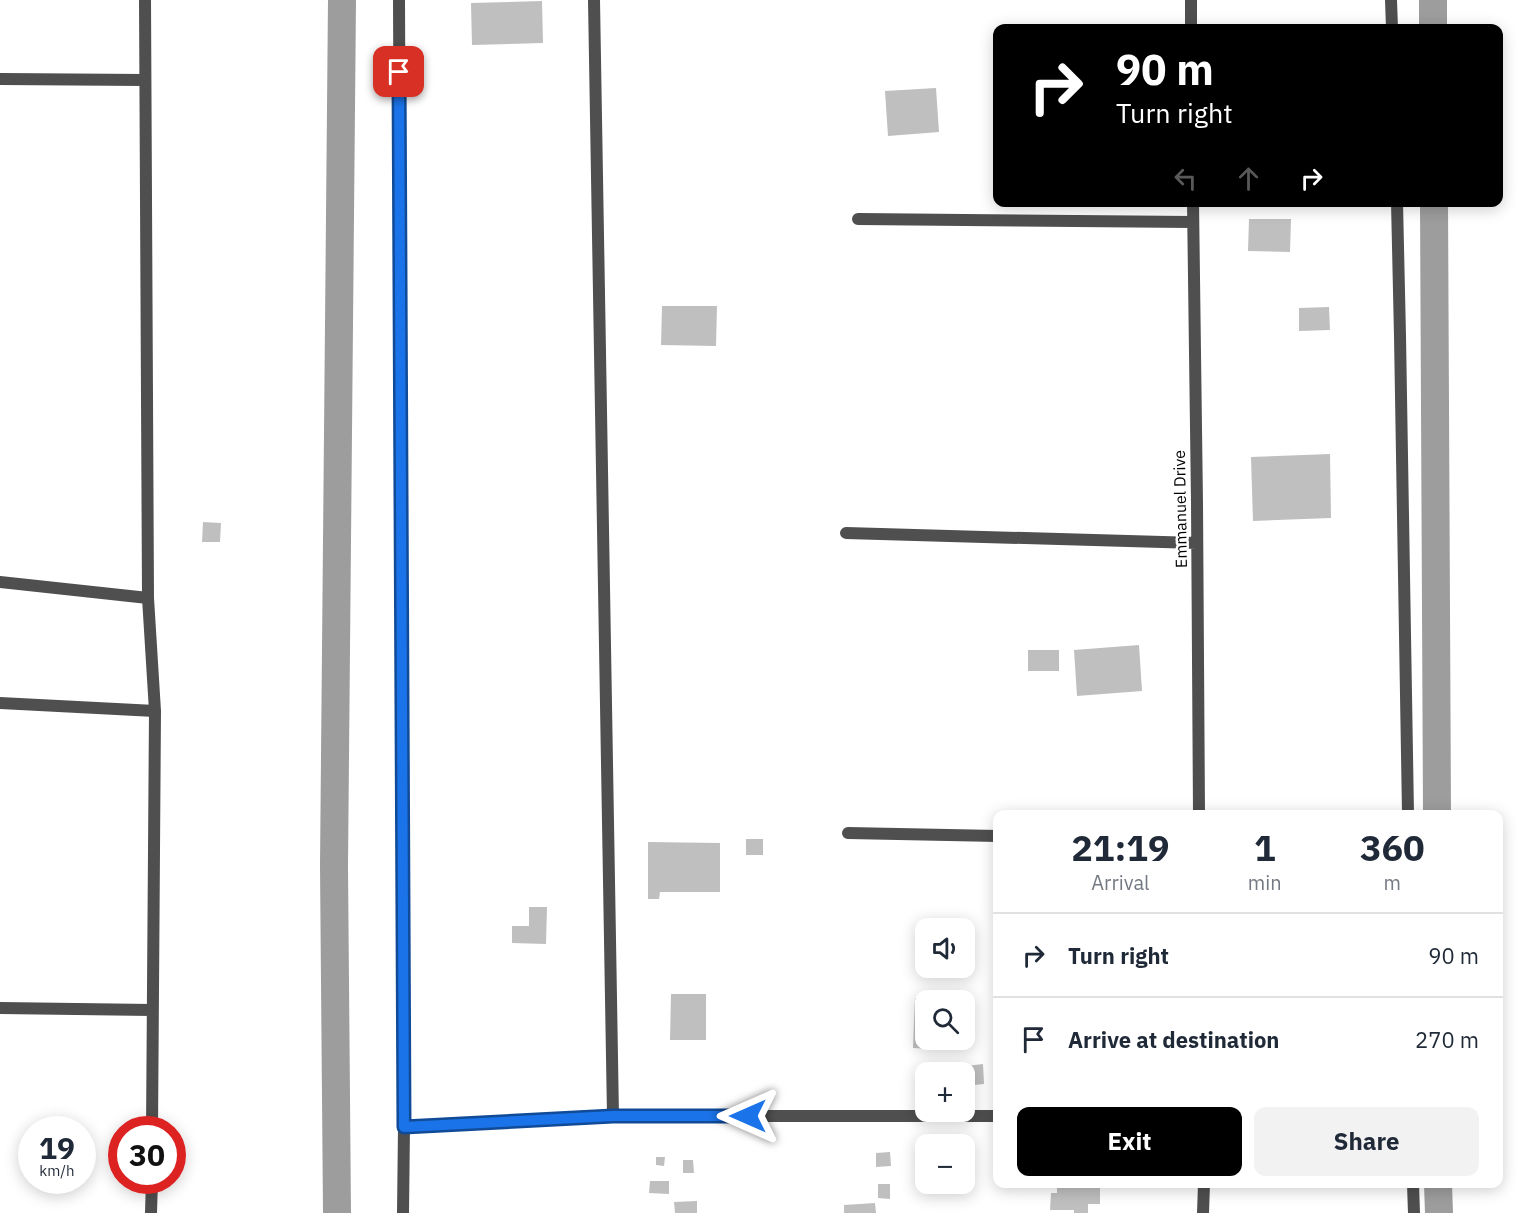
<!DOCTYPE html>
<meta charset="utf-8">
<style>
:root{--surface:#fff;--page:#f2f2f3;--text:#1f2937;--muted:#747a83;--line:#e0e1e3;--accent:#000}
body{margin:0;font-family:"IBM Plex Sans",sans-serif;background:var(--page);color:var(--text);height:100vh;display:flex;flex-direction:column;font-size:22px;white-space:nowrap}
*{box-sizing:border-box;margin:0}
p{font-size:20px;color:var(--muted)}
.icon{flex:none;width:33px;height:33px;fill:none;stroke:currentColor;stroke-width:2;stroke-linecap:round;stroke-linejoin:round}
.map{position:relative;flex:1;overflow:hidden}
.sheet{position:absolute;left:993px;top:810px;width:510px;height:378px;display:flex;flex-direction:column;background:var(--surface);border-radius:12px;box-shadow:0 3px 15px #0003}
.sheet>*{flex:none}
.guide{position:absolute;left:993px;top:24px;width:510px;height:183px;border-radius:12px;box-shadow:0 3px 15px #0003;background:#000;color:#fff;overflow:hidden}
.tools{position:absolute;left:915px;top:918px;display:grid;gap:12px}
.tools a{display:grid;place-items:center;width:60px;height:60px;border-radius:12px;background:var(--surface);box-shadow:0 3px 15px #0003;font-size:30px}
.speed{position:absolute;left:18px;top:1116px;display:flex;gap:12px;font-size:30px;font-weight:700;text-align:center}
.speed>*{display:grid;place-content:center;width:78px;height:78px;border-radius:50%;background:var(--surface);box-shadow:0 3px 15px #0003;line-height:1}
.speed small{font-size:15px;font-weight:400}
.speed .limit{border:9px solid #d22;background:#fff;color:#111}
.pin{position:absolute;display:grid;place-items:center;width:51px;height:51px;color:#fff;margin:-26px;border-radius:12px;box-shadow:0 3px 9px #0006}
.me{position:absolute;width:66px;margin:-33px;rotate:270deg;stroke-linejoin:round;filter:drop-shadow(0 0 4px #0008)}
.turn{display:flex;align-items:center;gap:21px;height:126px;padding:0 24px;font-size:27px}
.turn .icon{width:78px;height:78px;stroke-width:2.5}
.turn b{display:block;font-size:42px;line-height:51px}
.lanes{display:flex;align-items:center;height:57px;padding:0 24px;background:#0003;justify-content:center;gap:30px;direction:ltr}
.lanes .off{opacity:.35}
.eta{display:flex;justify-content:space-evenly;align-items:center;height:102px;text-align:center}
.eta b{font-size:36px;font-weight:800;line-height:42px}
.action{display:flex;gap:12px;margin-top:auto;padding:12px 24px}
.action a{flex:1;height:69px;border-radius:12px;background:var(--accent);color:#fff;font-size:24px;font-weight:800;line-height:69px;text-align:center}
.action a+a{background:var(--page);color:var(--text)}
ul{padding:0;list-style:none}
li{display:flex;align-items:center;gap:18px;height:84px;padding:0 24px;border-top:2px solid var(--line)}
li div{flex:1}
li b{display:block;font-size:22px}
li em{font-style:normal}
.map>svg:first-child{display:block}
</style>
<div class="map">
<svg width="1528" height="1213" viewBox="0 0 1528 1213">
<rect width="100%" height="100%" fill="#fff"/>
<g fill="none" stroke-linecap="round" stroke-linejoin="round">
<!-- canal -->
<path stroke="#9d9d9d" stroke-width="28" d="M1433 0V28
M1434 202 1437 814
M1438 1184 1439 1213
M337 1213 334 866 342 0"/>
</g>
<!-- building -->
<path fill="#bfbfbf" d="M542 1 543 43 472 45 471 3Z
M936 88 939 132 888 136 885 91Z
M1249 219H1291L1290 252 1248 251Z
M662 306H717L716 346 661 345Z
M1329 307 1330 330 1299 331V308Z
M1330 454 1331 518 1253 521 1251 457Z
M203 522 221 523 220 542H202Z
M1139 645 1142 691 1077 696 1074 650Z
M1028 650H1059V671H1028Z
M746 839H763V855H746Z
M648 842 720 843V892H660L659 899H648Z
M529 907H547L546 944 512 943V926H529Z
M671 994H706V1040H670Z
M915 998 930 999V1000H926V1040H936L935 1049 913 1048Z
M983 1064 984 1084 964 1086V1072H958V1067Z
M890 1152 891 1166 876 1167V1153Z
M656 1157H665L664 1166 656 1165Z
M683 1160H693L694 1173H683Z
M650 1181H669V1194L649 1193Z
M878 1184H890V1199L878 1198Z
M1057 1184H1100V1204H1088V1213H1074V1210H1050L1051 1193H1057Z
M697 1201V1213H675L674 1202Z
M875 1203 876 1213H844V1205Z"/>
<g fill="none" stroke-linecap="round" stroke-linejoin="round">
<!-- street -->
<path stroke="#4f4f4f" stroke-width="12" d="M145 0 148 598 155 711 152 1130
M399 0 404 1127 403 1213
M594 0 613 1116
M1191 0V28
M1391 0 1392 28
M0 79 145 80
M1193 202 1197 503 1199 814
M1397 202 1400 336 1408 814
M858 219 1193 222
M846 533 1197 543
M0 582 148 598
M0 703 155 711
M848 833 998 836
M0 1008 152 1010
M404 1127 613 1116H998
M1413 1184 1414 1213
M151 1213 152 1180
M1203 1213 1204 1184"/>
</g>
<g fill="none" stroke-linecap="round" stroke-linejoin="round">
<defs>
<path id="route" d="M399 72 404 1127 613 1116H748"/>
</defs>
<!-- route casing -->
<use href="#route" stroke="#114b97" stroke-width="15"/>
<!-- route -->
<use href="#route" stroke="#1a73e8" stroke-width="10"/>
</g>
<g text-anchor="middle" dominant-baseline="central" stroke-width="5" stroke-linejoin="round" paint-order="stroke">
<!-- street labels -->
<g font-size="16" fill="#000" stroke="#fff">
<text transform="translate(1180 509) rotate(-91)">Emmanuel Drive</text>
</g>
</g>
</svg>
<div class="tools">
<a><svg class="icon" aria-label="sound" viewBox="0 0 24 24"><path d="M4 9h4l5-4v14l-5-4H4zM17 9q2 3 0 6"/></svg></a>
<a><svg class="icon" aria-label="search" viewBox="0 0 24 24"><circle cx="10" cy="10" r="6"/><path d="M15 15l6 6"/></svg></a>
<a>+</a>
<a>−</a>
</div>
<div class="speed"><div>19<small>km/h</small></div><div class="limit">30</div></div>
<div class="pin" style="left:399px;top:72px;background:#d93025"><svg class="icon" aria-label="arrive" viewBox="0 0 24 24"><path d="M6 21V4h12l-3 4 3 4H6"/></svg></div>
<svg class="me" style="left:748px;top:1116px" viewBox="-20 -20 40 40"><path d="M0-17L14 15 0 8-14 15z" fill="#1a73e8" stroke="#fff" stroke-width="4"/></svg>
<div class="guide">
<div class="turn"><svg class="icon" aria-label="right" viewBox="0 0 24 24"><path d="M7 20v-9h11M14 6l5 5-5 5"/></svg><div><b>90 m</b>Turn right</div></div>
<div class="lanes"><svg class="icon off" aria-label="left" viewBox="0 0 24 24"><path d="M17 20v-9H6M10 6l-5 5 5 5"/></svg><svg class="icon off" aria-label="ahead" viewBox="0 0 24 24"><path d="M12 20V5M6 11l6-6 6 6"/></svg><svg class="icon" aria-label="right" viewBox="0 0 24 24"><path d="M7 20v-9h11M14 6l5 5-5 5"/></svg></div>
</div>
<section class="sheet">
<div class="eta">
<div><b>21:19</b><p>Arrival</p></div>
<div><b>1</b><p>min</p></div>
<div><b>360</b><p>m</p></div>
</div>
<ul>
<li><svg class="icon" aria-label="right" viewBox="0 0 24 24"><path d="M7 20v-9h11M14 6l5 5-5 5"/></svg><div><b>Turn right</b></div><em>90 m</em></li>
<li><svg class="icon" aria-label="arrive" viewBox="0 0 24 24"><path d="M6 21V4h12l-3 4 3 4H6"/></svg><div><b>Arrive at destination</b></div><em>270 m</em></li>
</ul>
<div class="action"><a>Exit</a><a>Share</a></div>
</section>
</div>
